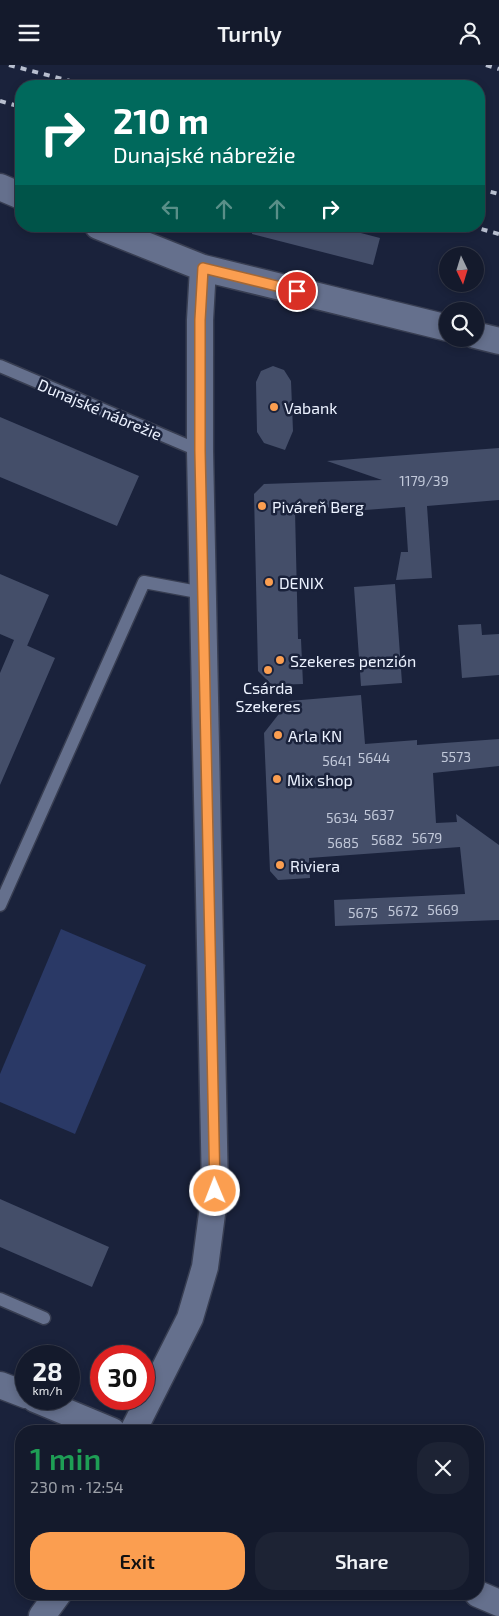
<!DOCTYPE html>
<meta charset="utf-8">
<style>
:root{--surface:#141a2c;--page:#1d2334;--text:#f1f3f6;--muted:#9da1a9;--line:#333848;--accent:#fb9e50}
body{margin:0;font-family:"Exo 2",sans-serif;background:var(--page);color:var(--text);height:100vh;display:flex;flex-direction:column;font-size:19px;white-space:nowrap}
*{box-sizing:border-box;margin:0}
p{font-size:16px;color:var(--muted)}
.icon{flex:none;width:28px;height:28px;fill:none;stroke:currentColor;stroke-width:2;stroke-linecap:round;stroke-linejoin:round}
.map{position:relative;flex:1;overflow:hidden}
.panel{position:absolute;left:15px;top:1360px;width:469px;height:175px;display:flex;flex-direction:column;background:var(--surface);border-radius:20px;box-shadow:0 2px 8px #0003,0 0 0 1px var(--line)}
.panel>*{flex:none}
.hud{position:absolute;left:15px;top:15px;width:470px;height:152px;border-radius:20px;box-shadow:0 2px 8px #0003,0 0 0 1px var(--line);background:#00695c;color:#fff;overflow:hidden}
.needle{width:32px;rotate:176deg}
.fabs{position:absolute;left:439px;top:182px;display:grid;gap:10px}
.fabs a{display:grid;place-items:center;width:45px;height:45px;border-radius:50%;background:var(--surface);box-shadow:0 2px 8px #0003,0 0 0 1px var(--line);font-size:25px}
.speed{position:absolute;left:15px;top:1280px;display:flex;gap:10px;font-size:25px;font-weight:700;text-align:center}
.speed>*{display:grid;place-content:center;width:65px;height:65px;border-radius:50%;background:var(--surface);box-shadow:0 2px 8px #0003,0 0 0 1px var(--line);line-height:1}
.speed small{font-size:12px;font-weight:400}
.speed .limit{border:8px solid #d22;background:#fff;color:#111}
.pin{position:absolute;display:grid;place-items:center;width:42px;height:42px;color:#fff;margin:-21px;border:2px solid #fff;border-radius:50%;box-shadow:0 1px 5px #0007}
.me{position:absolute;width:55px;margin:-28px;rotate:359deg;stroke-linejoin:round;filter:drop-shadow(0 0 4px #0008)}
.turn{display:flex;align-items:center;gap:18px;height:105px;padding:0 15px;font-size:22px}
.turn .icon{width:65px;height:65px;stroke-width:2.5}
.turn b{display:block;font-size:35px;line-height:42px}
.lanes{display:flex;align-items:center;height:48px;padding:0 15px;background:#0003;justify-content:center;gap:25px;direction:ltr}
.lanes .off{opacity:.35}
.round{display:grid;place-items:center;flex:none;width:52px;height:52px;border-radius:20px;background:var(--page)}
.overview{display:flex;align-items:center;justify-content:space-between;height:85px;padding:0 15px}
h1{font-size:30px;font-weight:600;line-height:38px;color:#1e9e55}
.button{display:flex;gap:10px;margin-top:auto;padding:10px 15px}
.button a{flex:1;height:58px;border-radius:20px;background:var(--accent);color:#111;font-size:20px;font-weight:600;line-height:58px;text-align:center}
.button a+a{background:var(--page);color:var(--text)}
header{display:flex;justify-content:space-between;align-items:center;height:65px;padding:0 15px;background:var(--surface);font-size:22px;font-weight:600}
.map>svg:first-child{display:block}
</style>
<header><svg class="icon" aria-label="menu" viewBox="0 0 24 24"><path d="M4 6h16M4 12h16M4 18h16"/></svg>Turnly<svg class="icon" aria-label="person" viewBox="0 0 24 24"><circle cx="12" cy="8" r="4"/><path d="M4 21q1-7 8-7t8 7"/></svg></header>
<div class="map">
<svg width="499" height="1551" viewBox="0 0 499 1551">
<rect width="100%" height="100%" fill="#1a223b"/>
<!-- green -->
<path fill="#2a3966" d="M61 864 146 900 75 1069 0 1037V1009Z"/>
<!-- building -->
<path fill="#444e69" d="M253 161H334L380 173 373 200 252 169Z
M273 301 284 305 291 316 293 366 285 385 264 378 257 367 256 317 261 306Z
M0 352 139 411 117 461 0 412Z
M499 383V435L427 441 432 513 396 515 401 487H408L405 442 352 446V440L295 446 298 574H301L303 619 272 620 258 606 254 429 264 419 382 415 327 396Z
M0 509 49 530 27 581 19 577 55 593 0 720V608L14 575 0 569Z
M395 519 402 618 361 621 354 522Z
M481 559 482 570 499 569V610L462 613 458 560Z
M361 630 365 679 417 675V680L499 674V701L433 708 436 758 457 757 456 749 499 780V855L335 861 334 835 465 829 460 782 309 793 310 813 278 815 270 806 264 668 289 636Z
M0 1134 109 1182 92 1222 0 1182Z"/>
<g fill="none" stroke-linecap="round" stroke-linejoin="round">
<defs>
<path id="service" d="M0 301 200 386
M0 840 144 517 203 528
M0 1234 44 1253"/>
<path id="minor" d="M0 122 21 131
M98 161 203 203 448 263
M475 270 499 276
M0 1320 26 1330
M35 1334 112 1366
M133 1366 190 1253 205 1202 215 1126 200 386V255L203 203
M478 1529 499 1538
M42 1551 58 1529"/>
</defs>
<!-- service casing -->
<use href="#service" stroke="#383e52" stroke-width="15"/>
<!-- minor casing -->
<use href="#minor" stroke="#383e52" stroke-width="29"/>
<!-- service -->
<use href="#service" stroke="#65708d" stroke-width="12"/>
<!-- minor -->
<use href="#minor" stroke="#65708d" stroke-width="26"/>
<!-- rail -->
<path stroke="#b8bfcf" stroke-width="4" stroke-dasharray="6 6" stroke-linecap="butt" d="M9 0 89 21
M486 0 499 4
M0 36 21 42
M479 124 499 129
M470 161 499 169"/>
</g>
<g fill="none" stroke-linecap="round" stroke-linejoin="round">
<defs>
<path id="route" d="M215 1126 200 386V255L203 203 297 226"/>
</defs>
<!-- route casing -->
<use href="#route" stroke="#a36734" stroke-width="12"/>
<!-- route -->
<use href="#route" stroke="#fb9e50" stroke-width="9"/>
</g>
<!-- markers -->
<g fill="#fb9e50" stroke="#1a223b" stroke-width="2">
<circle cx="274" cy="342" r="5"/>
<circle cx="262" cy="441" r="5"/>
<circle cx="269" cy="517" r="5"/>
<circle cx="280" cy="595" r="5"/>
<circle cx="268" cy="605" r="5"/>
<circle cx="278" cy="670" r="5"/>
<circle cx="277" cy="714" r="5"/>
<circle cx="280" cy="800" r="5"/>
</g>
<g text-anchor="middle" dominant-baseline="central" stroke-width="5" stroke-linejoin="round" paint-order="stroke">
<!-- number labels -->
<g font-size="14" fill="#c2c9da">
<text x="424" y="415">1179/39</text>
<text x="456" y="691">5573</text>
<text x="374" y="692">5644</text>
<text x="337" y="695">5641</text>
<text x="379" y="749">5637</text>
<text x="342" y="752">5634</text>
<text x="427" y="772">5679</text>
<text x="387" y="774">5682</text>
<text x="343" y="777">5685</text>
<text x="443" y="844">5669</text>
<text x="403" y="845">5672</text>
<text x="363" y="847">5675</text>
</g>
<!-- poi labels -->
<g font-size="16" fill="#ecf2ff" stroke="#1a223b" text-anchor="start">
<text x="284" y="342">Vabank</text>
<text x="272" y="441">Piváreň Berg</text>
<text x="279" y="517">DENIX</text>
<text x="290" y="595">Szekeres penzión</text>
<text x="268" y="622" text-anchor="middle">Csárda<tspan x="268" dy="18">Szekeres</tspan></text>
<text x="288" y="670">Arla KN</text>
<text x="287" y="714">Mix shop</text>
<text x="290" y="800">Riviera</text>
</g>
<!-- street labels -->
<g font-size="16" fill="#ecf2ff" stroke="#1a223b">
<text transform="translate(100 344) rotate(23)">Dunajské nábrežie</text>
</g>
</g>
</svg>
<div class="fabs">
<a><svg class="needle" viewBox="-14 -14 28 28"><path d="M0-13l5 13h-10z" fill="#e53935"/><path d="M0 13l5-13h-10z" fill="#9da1a9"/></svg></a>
<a><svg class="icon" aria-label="search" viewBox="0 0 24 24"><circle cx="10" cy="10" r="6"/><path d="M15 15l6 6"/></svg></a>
</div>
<div class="speed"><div>28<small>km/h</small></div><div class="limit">30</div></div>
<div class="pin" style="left:297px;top:226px;background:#d93025"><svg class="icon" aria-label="arrive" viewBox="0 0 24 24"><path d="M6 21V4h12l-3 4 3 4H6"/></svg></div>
<svg class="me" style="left:215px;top:1126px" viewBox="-20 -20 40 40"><circle r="17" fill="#fb9e50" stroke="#fff" stroke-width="3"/><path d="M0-11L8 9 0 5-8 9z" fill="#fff"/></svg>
<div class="hud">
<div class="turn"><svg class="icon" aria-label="right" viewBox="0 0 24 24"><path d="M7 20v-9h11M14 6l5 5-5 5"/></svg><div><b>210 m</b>Dunajské nábrežie</div></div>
<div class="lanes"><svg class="icon off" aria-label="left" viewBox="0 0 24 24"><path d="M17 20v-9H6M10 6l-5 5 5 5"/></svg><svg class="icon off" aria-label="ahead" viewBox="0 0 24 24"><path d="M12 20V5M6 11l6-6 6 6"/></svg><svg class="icon off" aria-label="ahead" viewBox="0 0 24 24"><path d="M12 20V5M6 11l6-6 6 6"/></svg><svg class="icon" aria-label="right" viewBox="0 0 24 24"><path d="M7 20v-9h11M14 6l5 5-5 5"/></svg></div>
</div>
<section class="panel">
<div class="overview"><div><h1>1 min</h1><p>230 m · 12:54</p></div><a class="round"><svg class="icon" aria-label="close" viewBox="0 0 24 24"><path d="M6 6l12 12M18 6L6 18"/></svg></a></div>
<div class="button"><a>Exit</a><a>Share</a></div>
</section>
</div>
